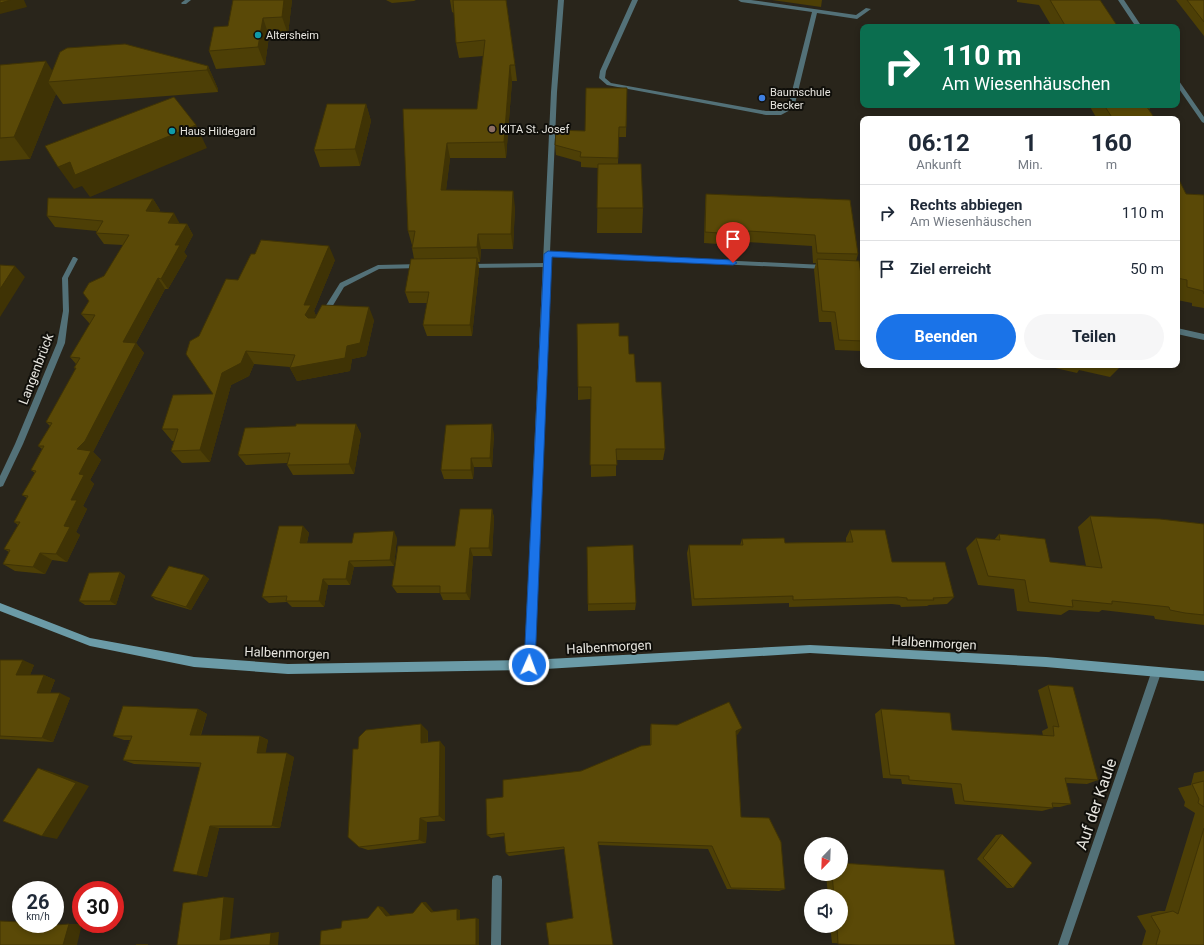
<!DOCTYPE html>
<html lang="de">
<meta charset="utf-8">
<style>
:root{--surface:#fff;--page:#f6f6f7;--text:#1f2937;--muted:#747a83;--line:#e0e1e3;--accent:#1a73e8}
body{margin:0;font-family:Roboto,sans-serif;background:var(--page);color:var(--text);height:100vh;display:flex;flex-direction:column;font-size:15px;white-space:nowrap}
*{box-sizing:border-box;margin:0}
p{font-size:13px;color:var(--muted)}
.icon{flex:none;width:22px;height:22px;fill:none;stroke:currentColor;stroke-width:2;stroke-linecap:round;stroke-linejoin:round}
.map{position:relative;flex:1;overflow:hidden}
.side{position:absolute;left:860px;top:116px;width:320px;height:252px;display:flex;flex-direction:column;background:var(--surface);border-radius:8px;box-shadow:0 2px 6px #0003}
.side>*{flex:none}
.top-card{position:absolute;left:860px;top:24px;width:320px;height:84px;border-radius:8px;box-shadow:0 2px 6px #0003;background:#0b6e4f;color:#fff;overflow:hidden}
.needle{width:26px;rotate:203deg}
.tools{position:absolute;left:804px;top:837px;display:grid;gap:8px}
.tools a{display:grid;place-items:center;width:44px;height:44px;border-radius:50%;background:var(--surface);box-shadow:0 2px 6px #0003;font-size:20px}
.speed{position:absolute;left:12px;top:881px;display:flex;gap:8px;font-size:20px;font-weight:700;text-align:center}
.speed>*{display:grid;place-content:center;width:52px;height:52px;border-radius:50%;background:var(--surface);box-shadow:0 2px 6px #0003;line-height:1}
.speed small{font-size:10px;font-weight:400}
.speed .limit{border:6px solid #d22;background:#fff;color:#111}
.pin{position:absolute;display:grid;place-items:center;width:34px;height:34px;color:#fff;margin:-41px -17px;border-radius:50% 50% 50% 0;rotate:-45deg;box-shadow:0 0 4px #0007}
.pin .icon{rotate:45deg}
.me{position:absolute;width:44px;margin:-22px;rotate:2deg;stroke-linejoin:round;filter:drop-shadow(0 0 3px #0008)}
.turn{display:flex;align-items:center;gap:14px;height:84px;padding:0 16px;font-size:18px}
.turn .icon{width:52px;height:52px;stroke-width:2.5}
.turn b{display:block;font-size:28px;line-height:34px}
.eta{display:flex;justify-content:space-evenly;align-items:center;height:68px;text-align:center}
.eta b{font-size:24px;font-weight:700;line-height:28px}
.action{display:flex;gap:8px;margin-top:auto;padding:8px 16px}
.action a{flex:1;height:46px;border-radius:24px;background:var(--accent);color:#fff;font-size:16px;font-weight:700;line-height:46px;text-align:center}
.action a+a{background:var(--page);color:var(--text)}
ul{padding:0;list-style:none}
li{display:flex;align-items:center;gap:12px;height:56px;padding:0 16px;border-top:1px solid var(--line)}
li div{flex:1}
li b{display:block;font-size:15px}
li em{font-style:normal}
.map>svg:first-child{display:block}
</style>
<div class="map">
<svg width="1204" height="945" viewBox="0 0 1204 945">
<rect width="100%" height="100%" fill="#29251b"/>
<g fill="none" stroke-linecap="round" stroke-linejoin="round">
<!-- lane -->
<path fill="#537178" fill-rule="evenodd" d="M185 0H191L186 4H182L181 3Z
M632 0H638L606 71 605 78 611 83 766 111H780L788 107 812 12 741 2 738 0H751L856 15 866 8 871 9 857 19 817 13 794 108 781 115H766L607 85 599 78 600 71Z
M547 263 550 265 547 267 468 268 465 266 468 264Z
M421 264 424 266 421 268 379 269 344 287 326 317 324 318 320 315 340 283 378 265Z"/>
<!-- street -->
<path fill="#537178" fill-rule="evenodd" d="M558 0H564L557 92 550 252 824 265 827 267 824 269 550 256 534 665 532 668 529 670 526 668 524 665 551 92Z
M1118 0H1124L1142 27H1136Z
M1177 80 1179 81 1204 117V123L1202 122 1177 86Z
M73 257H75L78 259 68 278 69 311 65 343 23 444 3 486 0 487V476L15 444 57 343 63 311 62 278Z
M1177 328 1204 334V340L1177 334Z
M1156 668 1159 670 1161 673 1068 945H1058L1151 673 1153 670Z
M497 875 501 876 502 880 501 945H491L492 880 493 876Z"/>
<!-- secondary -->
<path fill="#6b9ba7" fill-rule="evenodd" d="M0 603 90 638 194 657 288 664 529 660 810 645 1046 657 1204 671V681L1046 667 810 653 529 670 288 674 194 667 90 646 0 611Z"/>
</g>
<!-- wall -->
<path fill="#4d3f06" d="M292 0 288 34 269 36 265 65 216 69 209 51 228 26Z
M386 0H416L414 1 392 3Z
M450 0H506L515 65 517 81H512L506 158H450L446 190 515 207 513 249H481L480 262H478L479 269 472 336H427L423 325 427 303H409L405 292 414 259 412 248V245L408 231 403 109H477L483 56 459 58 456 43 454 13 452 12Z
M772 0H822L821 7Z
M1017 0H1100L1118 27H1052L1039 5 1017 2Z
M1176 0H1204V36Z
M0 65 52 71 208 66 218 89V92L63 104 56 94 30 159 0 161Z
M627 88 626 137H619L618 164 643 208 642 233H597L598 168 581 167V162L556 155 555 145 585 131Z
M366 104 371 121 360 166 320 167 314 150Z
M1089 105H1150L1151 107 1149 110 1155 119H1097Z
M1177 176 1186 194 1204 195V308L1192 306V303L1177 300Z
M706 194 850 200 858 254 856 261 861 275H863V351L835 350 831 322H819L814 270 816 263H813L812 246 746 242 745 246 704 243 705 205Z
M153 199 160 210 159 212 180 224H187L193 235 184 252 187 256 168 289H165L136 343 144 353 94 450 93 452 101 460 90 480 94 484 83 506 87 509 76 532 80 535 67 562 52 560 45 574 15 571 3 564 9 552 4 549 18 525 14 522 27 498 22 495 35 473 31 470 42 449 38 446 50 426 46 422 76 369 74 368 76 364 70 357 90 324 81 314 123 245 104 244 96 233 97 231 55 227 47 216Z
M335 260 314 311 316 316 374 320 366 356 352 359 350 371 297 381 290 368V367L254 364 249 376 231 385 210 462 182 463 171 451 174 441H172L162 429 213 394 199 336 238 280Z
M619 336 629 354 636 382 665 449 663 460H616V476L591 477V399L578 400V387Z
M1051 365H1121V366L1110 377 1079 370 1077 373 1051 367Z
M356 424 361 434 354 474 293 475 287 465V463L246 465 238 455 296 426Z
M494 434 492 467H474L473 479H444L441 470Z
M492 509 494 518 492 556H473L470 600H443L440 593H397L392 586 455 546Z
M1090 516 1204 524V625L1170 621 1155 619 1154 616 1102 610 1099 612 1069 610 1061 615 1017 611 1014 589 978 585 966 548 976 538 994 540 999 534 1050 562 1086 566 1078 527Z
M303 526 309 533 307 543H352L397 538 394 566 354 567 350 585H328L324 607H292L287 602 269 603 262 597Z
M850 530 892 562 954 597 947 604 929 605 927 606 901 607 900 605 892 604 789 607V603L692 606 687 553 689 545H740L742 539 785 543 846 542V538Z
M587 547 636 603 635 610 588 611Z
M120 572 125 576 116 605H85L79 601Z
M204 575 209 579 191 610 156 600 151 596Z
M0 660 34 665 30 675H44L55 680 50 693 70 698 53 742 0 739Z
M1048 685 1098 780 1087 784 1066 783 1071 804 1060 807H1053V808L1042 811 955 804 952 788 902 784 901 779 883 778 875 714 881 709 952 730 1043 736 1042 731 1048 728 1038 690Z
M198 709 207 714 201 735 260 736 268 740 265 753 294 757 280 828H219L207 877 197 875 200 767 134 764 123 760 130 740H124L113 736Z
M651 724 738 734 736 735 741 817 785 889 779 891 727 889 708 849 599 845 573 918 564 849 509 856 506 853 505 836 491 838 487 835 503 797 581 771 650 745V730Z
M428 731V742L445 747V821L427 822 426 843 368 850 359 847 358 749Z
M1204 771V945H1142L1146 931 1137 916 1159 911H1165L1195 813 1184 806 1185 802 1178 788 1191 785 1194 773Z
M1002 834 1013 888H1007L977 859 996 835Z
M826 874H841L955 945H852V944L832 943 830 926H841V896H828Z"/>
<!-- shaded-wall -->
<path fill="#3f3305" d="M11 0H24L27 7 0 14V3Z
M284 0H292L288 34 282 17Z
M263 18 269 36 265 65 258 47Z
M46 61 59 81 48 82 56 94 30 159 14 137Z
M510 65 512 81 506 158 504 142Z
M208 66 218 89V92L207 70Z
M366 104 371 121 360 166 355 149Z
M196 125 207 148 90 197 82 186 74 189 58 167 70 162Z
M447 143 450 158 444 206 441 190Z
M513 191 515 207 513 249 511 234Z
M153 199 160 210 153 222 146 211Z
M174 213 180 224 168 223Z
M187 224 193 235 184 252 187 256 168 289 161 279 175 245Z
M478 234 481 249 480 262 477 247Z
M329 246 335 260 314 311 317 318 312 329 305 315 304 305Z
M477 258 479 269 472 336 470 325Z
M15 266 25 277 0 317V289Z
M158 278 165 289 131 352 123 342Z
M369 307 374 320 366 356 352 359 350 371 297 381 290 368 347 346Z
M136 343 144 353 94 450 93 452 101 460 90 480 94 484 83 506 87 509 76 532 80 535 67 562 56 554 79 474 77 449Z
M246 351 254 364 249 376 231 385 210 462 200 450 222 373Z
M356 424 361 434 354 474 349 464Z
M492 424 494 434 492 467 490 458Z
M471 458 474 467 473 479 471 470Z
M492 509 494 518 492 556 489 548Z
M303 526 309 533 305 550 300 543Z
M394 531 397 538 394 566 390 560Z
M470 548 473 556 470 600 466 593Z
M40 553 52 560 45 574 33 567Z
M349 561 354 567 350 585 346 579Z
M120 572 125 576 116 605 110 601Z
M204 575 209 579 191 610 186 607Z
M323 579 328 585 324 607 319 601Z
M23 660 34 665 28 680 16 675Z
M44 675 55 680 48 697 37 693Z
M60 693 70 698 53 742 42 738Z
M198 709 207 714 199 739 190 735Z
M421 724 428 731 427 749 421 743Z
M742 728 738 734 732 737 736 731Z
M260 736 268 740 265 757 257 753Z
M440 741 445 747V821L439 816Z
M287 753 294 757 280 828 272 826Z
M38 768 52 772 89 786 57 839 42 836Z
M420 818 427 822 426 843 419 840Z
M210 826 219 828 207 877 197 875Z
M224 897 234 898 230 940H220Z
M422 902H426L435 913 431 912Z
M378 906 383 907 391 916H386Z
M457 909 460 910V920H457Z
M476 918 479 919V945H476Z
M31 924H45L44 927H29Z
M69 924H82L77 945H63Z
M279 932 278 945H270L271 933Z
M136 944H148V945H136Z"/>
<!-- building -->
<path fill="#5a4907" stroke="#3f3305" d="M0 0H11L0 3Z
M233 0H284L282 17 263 18 258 47 209 51 214 27 228 26Z
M453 0H506L515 65H510L504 142 447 143 441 190 513 191 511 234H478L477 247 412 248 415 231H408L403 109H477L485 40 456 43Z
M1050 0H1100L1118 27H1066Z
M1187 0H1204V22Z
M125 44 208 66 207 70 48 82 60 52 67 48Z
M46 61 14 137 0 138V65Z
M586 88H627L626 127H619L618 158 580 157 581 152 555 145 556 130 585 131Z
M174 97 196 125 75 175 70 162 58 167 45 146Z
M327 104H366L355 149 314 150Z
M1104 105H1150L1151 107H1147L1155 119H1113Z
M598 164H641L643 208H597Z
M1177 176 1186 194 1204 195V294L1203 291 1187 287V280L1177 278Z
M706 194 850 200 858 254 817 253 815 235 748 231 747 235 705 232Z
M48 198 153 199 146 211 174 213 168 223 187 224 175 245H180L161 279 158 278 123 342 136 343 85 441 77 449 91 451 79 474 84 475 71 500H77L64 526 70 527 56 554 40 553 33 567 3 564 10 550 4 549 20 522H14L28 496 22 495 36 471 31 470 44 446H38L52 423 46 422 76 368H74L80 358 70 357 95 315 81 314 89 301 83 293 89 283 104 276 129 235 96 233 103 221 47 216Z
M261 240 329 246 304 305H311L305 315 308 318H315L322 305 369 307 360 343 347 346 345 358 290 368 295 355 246 351 241 363 222 373 200 450 171 451 178 429H162L173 395 213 394 186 354 190 341 199 336 226 279 238 280 251 254H255Z
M477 258 470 325H423L429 292H405L411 259Z
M817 259 859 261 861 275H863V341L839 340 835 312 822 311Z
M0 265 15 266 0 289Z
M619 323V336H628L629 354H634L636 382H661L665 449H616L617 465H590L591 387H578L577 324Z
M296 424H356L349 464 287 465 290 453 238 455 245 428 296 426Z
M492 424 490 458H471V470H441L446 425Z
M460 509H492L489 548H470L466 593H440V586H392L398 546H455Z
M1090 516 1160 519 1204 524V615L1185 613 1170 610 1169 607 1112 601V604L1072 600 1073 607 1029 602 1025 580 988 576 976 538 1000 540 999 534 1045 539 1050 562 1102 568Z
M279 526H303L300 543H352L354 533 394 531 390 560 349 561 346 579H323L319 601H286L287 596 262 597Z
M850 530H885L892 562H945L954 597 933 598 934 600H907V598L898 597 793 600V596L694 599 689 545H743L742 539 784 538 785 543 853 542Z
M633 545 636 603 588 604 587 547Z
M169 566 204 575 186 607 151 596Z
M120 572 110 601H79L89 573Z
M0 660H23L16 675H44L37 693H60L42 738 0 736Z
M1048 685 1073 687 1098 780 1065 778 1071 804 1052 803 1053 808 964 801 961 784 909 780V776L890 775 881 709 950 713 952 730 1054 736 1053 726 1059 727Z
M729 702 742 728 736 731 741 817 769 818 781 842 785 889 731 888 712 846 598 842 613 945H549L546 923 573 918 564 847 506 853 504 833 487 835 486 799 503 797V780L581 771 641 746 651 745V724L677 725Z
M123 706 198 709 190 735 260 736 257 753H287L272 826H210L197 875 173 871 201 763 123 760 132 736H113Z
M421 724V743L440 741 439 816 420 818 419 840 359 847 348 837 353 749H358L359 737 366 730Z
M38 768 76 783 42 836 3 821Z
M1204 781V807L1198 803 1199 799 1192 784Z
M1204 828V945H1156L1160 931 1151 916 1173 911 1178 914Z
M1002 834 1032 863 1013 888 983 858Z
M841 863 944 870 955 945H859L838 944 837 926H841V896H834L832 874H841Z
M224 897 220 940 271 933 270 945H177L183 903Z
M422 902 431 912 457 909V920L476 918V945H320L321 931 341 928 342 921 368 918 378 906 386 916 413 913Z
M0 921 21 922V924H31L29 927 69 924 63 945H0Z"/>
<!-- route -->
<path fill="#1a73e8" stroke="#114b97" d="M548 251 733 260 737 263 733 265 552 257 535 665 533 669 529 670 526 669 524 665 544 254Z"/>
<!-- markers -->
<g fill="#0f9aa8" stroke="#100f0a" stroke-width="1.5">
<circle cx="258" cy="35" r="4"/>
<circle cx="172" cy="131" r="4"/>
</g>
<circle fill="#3f7fe0" stroke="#100f0a" stroke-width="1.5" cx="762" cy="98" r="4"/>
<circle fill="#8d6e63" stroke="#100f0a" stroke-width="1.5" cx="492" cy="129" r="4"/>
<g text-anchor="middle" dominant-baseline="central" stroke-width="4" stroke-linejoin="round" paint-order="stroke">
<!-- far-poi labels -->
<g font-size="11" fill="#e7e5df" stroke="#100f0a" text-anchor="start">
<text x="266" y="35">Altersheim</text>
<text x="770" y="92">Baumschule<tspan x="770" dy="13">Becker</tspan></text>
<text x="500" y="129">KITA St. Josef</text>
<text x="180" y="131">Haus Hildegard</text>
</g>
<!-- street labels -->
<g font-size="13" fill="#e7e5df" stroke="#100f0a">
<text transform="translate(36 369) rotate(-69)">Langenbrück</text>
<text transform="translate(934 643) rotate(3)">Halbenmorgen</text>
<text transform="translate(609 647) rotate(-3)">Halbenmorgen</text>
<text transform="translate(287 653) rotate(2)">Halbenmorgen</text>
</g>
<!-- near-street labels -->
<g font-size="16" fill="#e7e5df" stroke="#100f0a">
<text transform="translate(1096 804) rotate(-71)">Auf der Kaule</text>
</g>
</g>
</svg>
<div class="tools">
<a><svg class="needle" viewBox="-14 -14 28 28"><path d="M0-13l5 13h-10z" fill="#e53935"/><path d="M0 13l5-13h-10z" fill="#747a83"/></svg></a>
<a><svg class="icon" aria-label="sound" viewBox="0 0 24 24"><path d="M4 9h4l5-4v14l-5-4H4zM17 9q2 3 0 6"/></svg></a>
</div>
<div class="speed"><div>26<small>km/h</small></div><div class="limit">30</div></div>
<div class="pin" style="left:733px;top:263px;background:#d93025"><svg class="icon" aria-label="arrive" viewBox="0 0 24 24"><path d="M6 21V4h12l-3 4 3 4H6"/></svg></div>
<svg class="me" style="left:529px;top:665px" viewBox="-20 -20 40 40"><circle r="17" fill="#1a73e8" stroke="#fff" stroke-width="3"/><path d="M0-11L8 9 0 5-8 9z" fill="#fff"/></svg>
<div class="top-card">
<div class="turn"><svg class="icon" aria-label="right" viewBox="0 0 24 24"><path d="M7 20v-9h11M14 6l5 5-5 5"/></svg><div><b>110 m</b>Am Wiesenhäuschen</div></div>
</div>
<section class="side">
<div class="eta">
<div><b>06:12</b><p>Ankunft</p></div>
<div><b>1</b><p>Min.</p></div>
<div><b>160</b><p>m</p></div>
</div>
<ul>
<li><svg class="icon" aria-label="right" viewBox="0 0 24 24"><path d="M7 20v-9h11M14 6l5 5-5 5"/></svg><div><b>Rechts abbiegen</b><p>Am Wiesenhäuschen</p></div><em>110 m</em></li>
<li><svg class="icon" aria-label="arrive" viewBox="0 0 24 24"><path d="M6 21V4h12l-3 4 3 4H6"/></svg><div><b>Ziel erreicht</b></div><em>50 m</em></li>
</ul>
<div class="action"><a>Beenden</a><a>Teilen</a></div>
</section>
</div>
